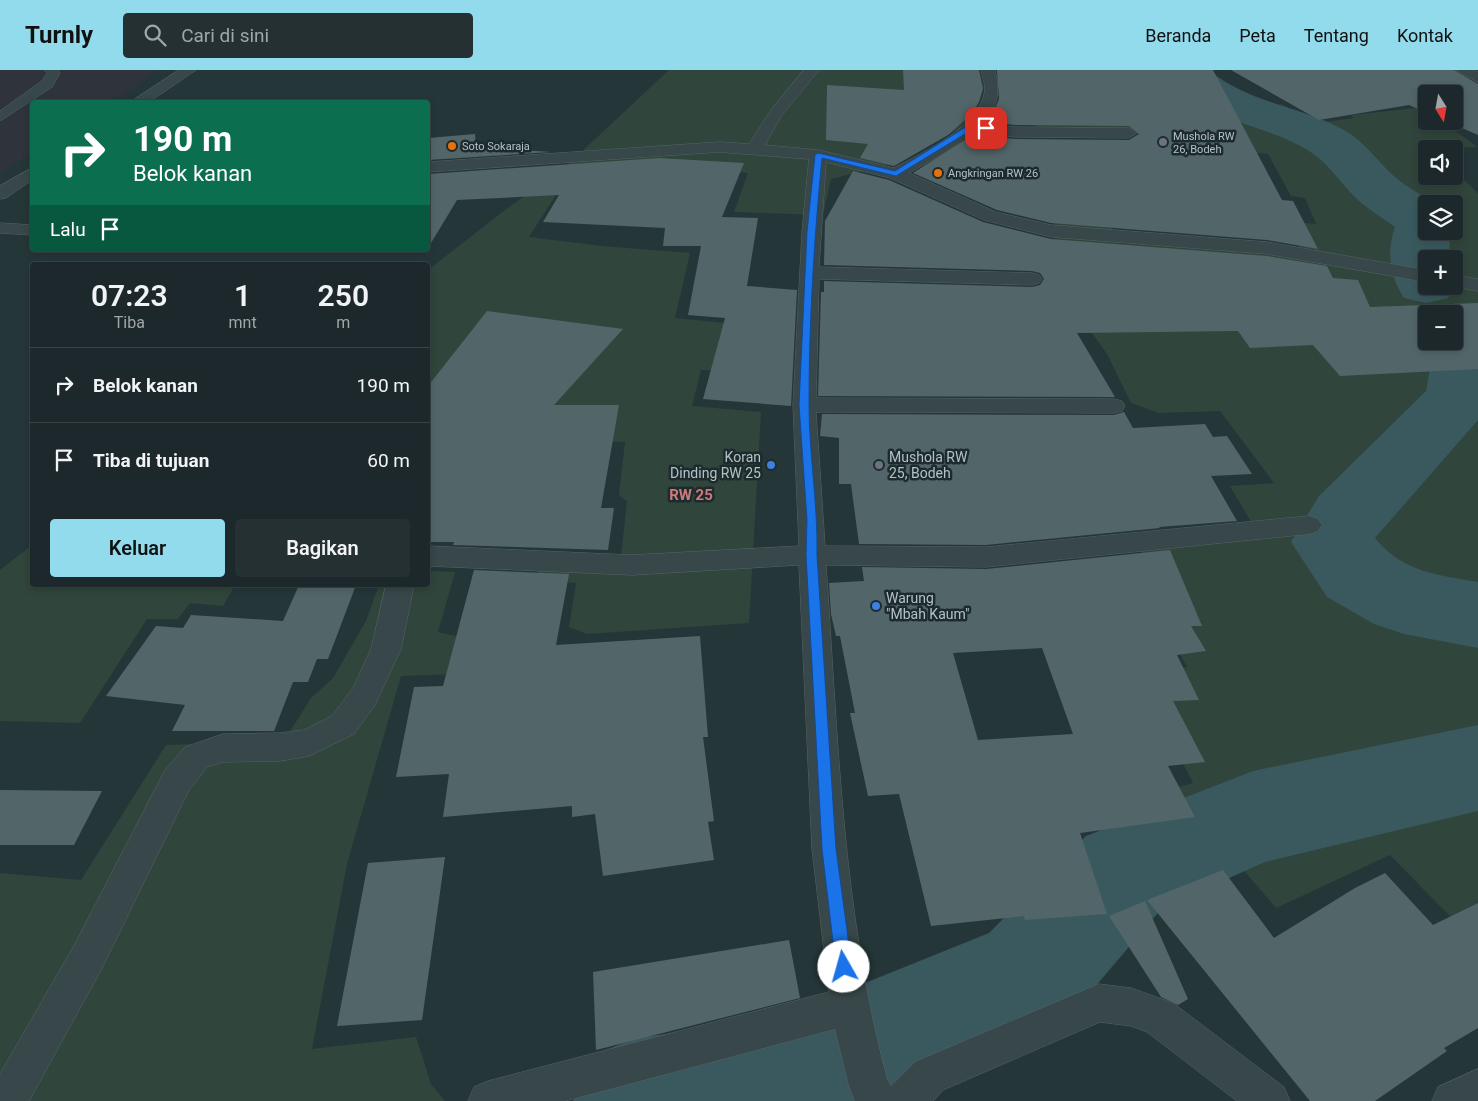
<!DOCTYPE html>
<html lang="id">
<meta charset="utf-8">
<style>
:root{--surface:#1c282b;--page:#253033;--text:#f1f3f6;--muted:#a0a6a9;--line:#3a4447;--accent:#91dbec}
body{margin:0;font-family:Roboto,sans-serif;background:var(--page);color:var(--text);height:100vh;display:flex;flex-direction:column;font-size:19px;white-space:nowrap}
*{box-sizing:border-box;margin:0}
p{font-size:16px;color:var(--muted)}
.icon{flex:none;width:28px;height:28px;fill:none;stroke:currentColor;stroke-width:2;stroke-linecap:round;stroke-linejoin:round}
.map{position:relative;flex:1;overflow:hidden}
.details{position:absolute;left:30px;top:192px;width:400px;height:325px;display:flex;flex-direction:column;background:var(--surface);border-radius:5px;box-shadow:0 2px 8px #0003,0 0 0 1px var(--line)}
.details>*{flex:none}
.hud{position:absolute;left:30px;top:30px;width:400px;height:152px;border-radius:5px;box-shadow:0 2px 8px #0003,0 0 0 1px var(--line);background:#0b6e4f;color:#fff;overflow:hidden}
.needle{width:32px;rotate:169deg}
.controls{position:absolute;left:1418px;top:15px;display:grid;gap:10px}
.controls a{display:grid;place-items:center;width:45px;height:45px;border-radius:5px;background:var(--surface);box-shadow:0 2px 8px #0003,0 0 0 1px var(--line);font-size:25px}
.pin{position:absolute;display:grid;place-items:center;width:42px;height:42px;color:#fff;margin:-21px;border-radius:10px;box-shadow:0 2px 8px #0006}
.me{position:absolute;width:55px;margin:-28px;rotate:353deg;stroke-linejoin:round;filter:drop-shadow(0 0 4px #0008)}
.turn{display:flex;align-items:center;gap:18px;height:105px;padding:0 20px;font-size:22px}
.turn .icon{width:65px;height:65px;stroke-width:2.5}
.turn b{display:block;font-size:35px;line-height:42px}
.then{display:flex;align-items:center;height:48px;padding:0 20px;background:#0003;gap:10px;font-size:19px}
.eta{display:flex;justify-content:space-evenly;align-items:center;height:85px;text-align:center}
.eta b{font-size:30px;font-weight:600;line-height:35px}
.primary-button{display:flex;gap:10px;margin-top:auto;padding:10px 20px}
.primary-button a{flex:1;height:58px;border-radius:5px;background:var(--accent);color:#111;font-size:20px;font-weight:600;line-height:58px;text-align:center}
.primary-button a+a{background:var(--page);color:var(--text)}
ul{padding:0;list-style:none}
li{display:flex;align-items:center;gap:15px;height:75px;padding:0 20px;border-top:1px solid var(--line)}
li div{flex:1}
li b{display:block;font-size:19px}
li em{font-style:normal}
header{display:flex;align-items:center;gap:30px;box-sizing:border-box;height:70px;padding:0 25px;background:var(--accent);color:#111}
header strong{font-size:24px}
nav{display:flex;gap:28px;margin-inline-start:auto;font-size:18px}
.search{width:350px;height:45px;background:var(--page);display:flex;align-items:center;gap:12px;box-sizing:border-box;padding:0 18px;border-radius:5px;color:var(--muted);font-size:19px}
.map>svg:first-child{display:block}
</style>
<header>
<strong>Turnly</strong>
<div class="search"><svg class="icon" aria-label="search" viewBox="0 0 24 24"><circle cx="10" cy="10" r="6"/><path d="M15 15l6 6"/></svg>Cari di sini</div>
<nav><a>Beranda</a><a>Peta</a><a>Tentang</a><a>Kontak</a></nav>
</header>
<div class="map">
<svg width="1478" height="1031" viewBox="0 0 1478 1031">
<rect width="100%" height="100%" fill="#253639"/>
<!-- medical -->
<path fill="#2f333b" d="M0 0H159L110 32H32V83L0 104Z"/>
<!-- green -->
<path fill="#30453b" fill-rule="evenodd" d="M669 0H979L984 17 968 51 959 59 890 94 831 109 823 145 734 142 748 103 672 95 587 129 556 125 529 167 602 176 690 183 675 248 726 253 720 300H701L692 336 761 342 749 553 587 564 569 557 576 513 536 511 541 485 621 486 627 431 619 425 625 372 509 367 461 388 428 386V200L505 140 564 98Z
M1211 17 1248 37 1257 39 1281 34 1318 53 1354 48 1351 45 1417 38 1426 43V51H1440L1478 77 1426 79V106H1454V100L1478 123V875L1390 785 1276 838 1228 782 1199 794 1155 724 1193 713 1164 655 1156 600 1187 597 1175 575 1184 571 1139 476 1257 462 1230 416 1274 413 1220 341 1159 343 1131 333 1107 284 1070 232 1057 192 1053 141 1107 146 1117 173 1252 181 1299 188 1300 177 1295 152 1316 154 1305 128 1291 126 1268 84 1209 79 1143 58 1131 60 1038 59 1023 36ZM1426 134H1454V161H1426ZM1426 189H1454V216H1426ZM1426 244H1454V271H1426Z
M32 475V515H235L223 536 190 533 178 549H147L80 653 0 651V500Z
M428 501 455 502 438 562 467 569 460 604 401 606 347 794 312 979 416 967 431 1014 445 1031H0V803L81 810 166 675 284 671 311 628 333 608 366 551 379 515H428Z"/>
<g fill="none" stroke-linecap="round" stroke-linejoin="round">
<!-- river -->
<path fill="#3a595e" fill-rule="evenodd" d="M1161 0H1209C1248 33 1300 36 1344 60 1364 71 1377 91 1394 106 1406 117 1422 125 1435 134H1426V161H1450L1449 189H1426V216H1454V207L1456 215 1448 228 1426 233 1404 228C1390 206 1386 182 1395 157 1383 148 1369 140 1358 130 1341 115 1330 94 1309 81 1259 50 1198 53 1161 0Z
M1453 244H1454L1477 249 1478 251V350L1375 468C1402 502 1438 505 1478 512V578L1404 564 1374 554 1327 527 1291 472 1319 426 1426 321 1433 281 1427 271H1454Z
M1426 256V270L1422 263Z
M1478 655V741L1265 792 1162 838 1071 945 874 1031H573L591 986 636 968 742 954 870 911 989 863 1086 766 1253 701Z"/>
</g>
<!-- building -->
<path fill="#526669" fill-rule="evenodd" d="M903 0H979L983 19 979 32 972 44 948 65 894 96 860 88 868 74 826 70 827 15 904 20Z
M997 0H1213L1282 130 1293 131 1318 179 1267 170 1051 153 997 140 913 103 974 64 1015 69 1129 70 1139 64 1129 56 1015 55 986 52 994 41 999 29Z
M1231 0H1454L1478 14V65L1446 51H1454V24H1426V43L1409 35 1319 50Z
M475 64 476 77 551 82 428 90V68Z
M659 88 744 93 722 147 758 148 747 216 797 220 791 336 703 329 725 248 688 245 701 176H663L665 158 543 152 559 125 457 130 428 178V104Z
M853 101 889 110 983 152 1051 169 1267 186 1327 196 1333 208 1358 210 1370 237 1478 233V299L1340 306 1313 275 1250 278 1238 261 1077 263 1115 327 818 326 821 222H824V211L1032 217 1040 215 1044 209 1040 203 1032 201 824 195 825 151ZM1426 244H1454V271H1426Z
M487 241 623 259 554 335H619L601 438H614L608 480 453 475 454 472H428V316Z
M1124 342 1133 358 1205 354 1213 367 1227 366 1252 404 1211 406 1237 451 1159 457 1160 458 986 475 859 474 851 414H839V368L820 366 822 344 1114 345Z
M1170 480 1202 556H1191L1206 581 1177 585 1199 630 1173 631 1205 692 1168 696 1195 747 1080 763 1107 844 1025 850 1024 846 931 856 899 724 868 726 850 643H855L840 566H836L831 544 829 513 864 511 862 497 986 499ZM1042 578 1073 664 978 670 953 583Z
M474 500 569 504 556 575 700 566 708 667H703L714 751 708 752 714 790 603 806 595 744 572 747V736L443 747 449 704 396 707 414 617 443 616Z
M299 515H356L328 589H317L308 612H293L274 661H172L185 635 106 626 156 556 183 558 191 545 283 551Z
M0 720 102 721 74 775H0Z
M445 787 422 950 337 956 368 793Z
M1223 800 1274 868 1355 818 1385 803 1433 855 1478 833V958L1444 978 1447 981 1375 1031H1310L1147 830Z
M1145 831 1188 929 1178 935 1161 927 1109 846Z
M789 870 800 928 596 980 593 902Z"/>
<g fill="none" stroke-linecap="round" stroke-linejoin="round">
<defs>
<path id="service" d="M45 0H58L60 3 52 17 0 51V41L42 11 47 3Z"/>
<path id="minor" d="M179 0H196L149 32H133L135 29Z
M804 0H819L782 45 765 75 818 80 894 98C923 82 981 57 985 19 985 13 982 6 981 0H995C1000 22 999 36 982 53L1015 57 1129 58 1137 63 1129 68 1015 67 974 62 944 83 909 103 996 142 1051 155 1267 172 1426 200V212L1267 184 1051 167 984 150 890 108 826 92 819 197 1032 203 1039 205 1042 209 1039 213 1032 215 819 209 816 328 1114 329 1122 331 1125 336 1122 341 1114 343 816 342 825 476 986 477 1309 446 1318 449 1322 455 1318 461 1309 464 986 497 826 495C838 666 842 842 887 1009L891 1016 915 992 1099 914 1131 918 1173 933 1284 1017 1290 1031H1237L1147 962 1131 956 1100 952 943 1020 933 1031H855L849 1016 835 959 565 1031H468L474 1017 488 1011 829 922 812 779 799 495 632 505 428 496V476L632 485 799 476 793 335 802 162 809 89 719 82 428 102V92L719 72 749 74 771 40Z
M1456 0H1474L1478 2V12Z
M32 98V110L6 128 0 129V116Z
M0 153 32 155V165L0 163Z
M1454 205 1478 209V221L1451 216H1454Z
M386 515H414L401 579 375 635 354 664 309 686 280 691 223 692 207 697 189 720 101 900 29 1031H0V1004L75 874 165 700 185 677 223 664 280 663 304 660 332 646 353 618 371 579Z
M1478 999V1031H1432L1438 1017Z"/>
</defs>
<!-- service casing -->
<use href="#service" stroke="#566467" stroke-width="1"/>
<!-- minor casing -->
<use href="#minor" stroke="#566467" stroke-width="1"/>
<!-- service -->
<use href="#service" fill="#384749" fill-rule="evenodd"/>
<!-- minor -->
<use href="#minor" fill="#384749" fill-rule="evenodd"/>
</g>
<!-- route -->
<path fill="#1a73e8" stroke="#114b97" d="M969 55 989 58 986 60 973 59 896 106 822 88C814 170 809 252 809 334 809 384 818 434 817 485L836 779 852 897 849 902 844 904 839 902 836 897 822 779 806 485 807 450 799 335 807 162 815 85 818 83 895 101Z"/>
<!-- markers -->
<g fill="#6b7280" stroke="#1d2b2e" stroke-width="2">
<circle cx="1163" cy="72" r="5"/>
<circle cx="879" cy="395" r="5"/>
</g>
<g fill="#e8710a" stroke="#1d2b2e" stroke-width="2">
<circle cx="452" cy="76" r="5"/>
<circle cx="938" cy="103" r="5"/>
</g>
<g fill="#3f7fe0" stroke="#1d2b2e" stroke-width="2">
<circle cx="771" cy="395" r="5"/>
<circle cx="876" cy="536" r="5"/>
</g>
<g text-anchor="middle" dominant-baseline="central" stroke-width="5" stroke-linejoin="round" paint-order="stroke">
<!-- far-poi labels -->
<g font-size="11" fill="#b3c2c5" stroke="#1d2b2e" text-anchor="start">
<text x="1173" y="66">Mushola RW<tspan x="1173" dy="13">26, Bodeh</tspan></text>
<text x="462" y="76">Soto Sokaraja</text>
<text x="948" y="103">Angkringan RW 26</text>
</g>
<!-- poi labels -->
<g font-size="14" fill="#b3c2c5" stroke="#1d2b2e" text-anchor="start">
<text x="761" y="387" text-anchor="end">Koran<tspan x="761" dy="16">Dinding RW 25</tspan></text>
<text x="889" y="387">Mushola RW<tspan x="889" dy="16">25, Bodeh</tspan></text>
<text x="886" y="528">Warung<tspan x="886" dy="16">"Mbah Kaum"</tspan></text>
</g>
<!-- neighbourhood labels -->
<g font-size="15" font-weight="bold" fill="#ce7a7a" stroke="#1d2b2e">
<text x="691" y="425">RW 25</text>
</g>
</g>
</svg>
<div class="controls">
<a><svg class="needle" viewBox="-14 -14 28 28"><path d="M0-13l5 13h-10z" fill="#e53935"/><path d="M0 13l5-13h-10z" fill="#a0a6a9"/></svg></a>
<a><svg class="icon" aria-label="sound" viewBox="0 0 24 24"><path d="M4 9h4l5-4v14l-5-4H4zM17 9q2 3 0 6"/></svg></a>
<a><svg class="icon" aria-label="layers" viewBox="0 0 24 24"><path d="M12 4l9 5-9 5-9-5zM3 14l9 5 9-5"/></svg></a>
<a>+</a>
<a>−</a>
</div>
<div class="pin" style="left:986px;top:58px;background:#d93025"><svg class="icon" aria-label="arrive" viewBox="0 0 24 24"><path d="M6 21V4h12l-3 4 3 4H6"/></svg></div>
<svg class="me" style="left:844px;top:897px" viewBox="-20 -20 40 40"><circle r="19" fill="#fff"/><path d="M0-13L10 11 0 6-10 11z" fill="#1a73e8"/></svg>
<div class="hud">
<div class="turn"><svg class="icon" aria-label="right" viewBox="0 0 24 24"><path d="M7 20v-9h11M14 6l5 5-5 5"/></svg><div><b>190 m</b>Belok kanan</div></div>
<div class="then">Lalu<svg class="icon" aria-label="arrive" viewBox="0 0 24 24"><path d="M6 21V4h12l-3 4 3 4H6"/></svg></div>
</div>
<section class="details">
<div class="eta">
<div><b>07:23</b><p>Tiba</p></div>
<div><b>1</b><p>mnt</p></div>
<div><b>250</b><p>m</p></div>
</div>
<ul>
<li><svg class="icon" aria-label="right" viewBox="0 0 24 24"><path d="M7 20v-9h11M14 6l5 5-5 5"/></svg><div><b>Belok kanan</b></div><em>190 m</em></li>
<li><svg class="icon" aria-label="arrive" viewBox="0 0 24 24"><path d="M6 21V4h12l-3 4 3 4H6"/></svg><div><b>Tiba di tujuan</b></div><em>60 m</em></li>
</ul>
<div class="primary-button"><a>Keluar</a><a>Bagikan</a></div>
</section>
</div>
